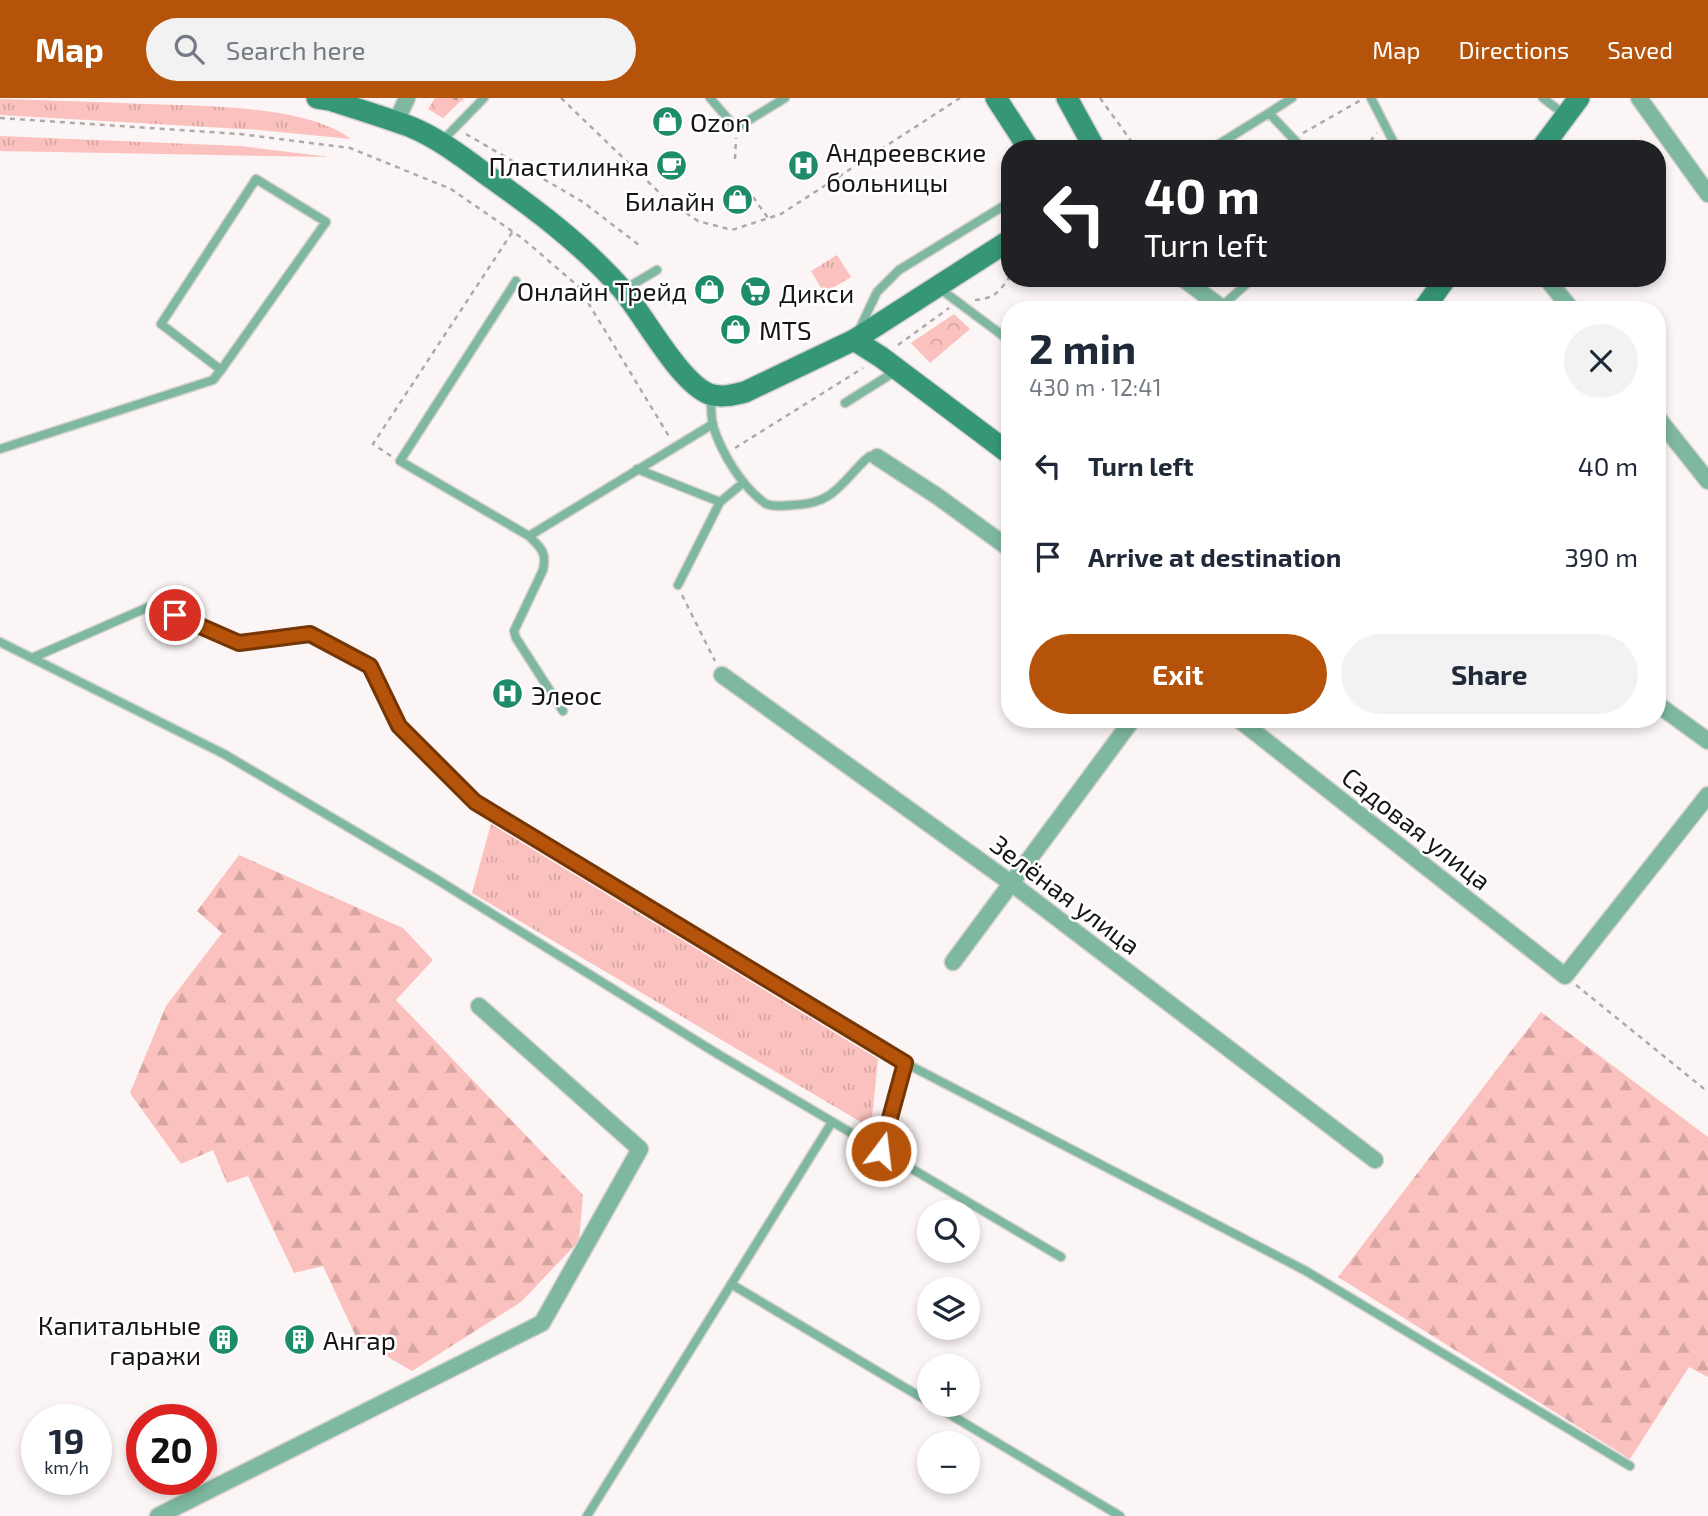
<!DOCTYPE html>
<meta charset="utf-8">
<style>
:root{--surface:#fff;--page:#f2f2f3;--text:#1f2937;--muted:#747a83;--accent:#b45309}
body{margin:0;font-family:"Exo 2",sans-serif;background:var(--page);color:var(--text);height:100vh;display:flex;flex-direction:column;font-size:26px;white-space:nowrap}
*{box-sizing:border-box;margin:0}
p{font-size:23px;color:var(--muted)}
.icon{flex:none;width:38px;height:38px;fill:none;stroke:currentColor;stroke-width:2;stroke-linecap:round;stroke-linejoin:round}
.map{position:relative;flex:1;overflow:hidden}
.sheet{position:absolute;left:1001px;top:203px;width:665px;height:427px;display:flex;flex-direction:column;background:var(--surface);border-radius:28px;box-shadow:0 4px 10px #0003}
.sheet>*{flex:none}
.banner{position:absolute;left:1001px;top:42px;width:665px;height:147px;border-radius:28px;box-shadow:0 4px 10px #0003;background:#202124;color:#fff;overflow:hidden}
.buttons{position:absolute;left:917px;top:1102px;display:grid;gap:14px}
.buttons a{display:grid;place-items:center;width:63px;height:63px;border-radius:50%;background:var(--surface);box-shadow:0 4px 10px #0003;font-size:35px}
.speed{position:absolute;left:21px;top:1306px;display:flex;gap:14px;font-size:35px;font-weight:700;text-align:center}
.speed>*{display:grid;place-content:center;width:91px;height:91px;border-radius:50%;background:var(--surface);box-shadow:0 4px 10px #0003;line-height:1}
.speed small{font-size:18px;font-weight:400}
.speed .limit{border:10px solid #d22;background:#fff;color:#111}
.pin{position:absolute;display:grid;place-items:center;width:60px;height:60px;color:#fff;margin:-30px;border:4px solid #fff;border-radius:50%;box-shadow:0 2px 7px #0007}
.me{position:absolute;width:77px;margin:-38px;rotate:15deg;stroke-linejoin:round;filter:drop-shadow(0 0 5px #0008)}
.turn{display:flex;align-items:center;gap:24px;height:147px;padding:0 28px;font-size:32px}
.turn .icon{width:91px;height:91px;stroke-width:2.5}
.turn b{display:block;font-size:49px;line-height:60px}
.round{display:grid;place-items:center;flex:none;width:74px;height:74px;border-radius:37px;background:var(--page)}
.head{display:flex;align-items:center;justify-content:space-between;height:119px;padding:0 28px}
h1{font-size:42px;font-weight:700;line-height:52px}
.button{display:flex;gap:14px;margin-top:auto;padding:14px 28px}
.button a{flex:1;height:80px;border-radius:42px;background:var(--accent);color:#fff;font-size:28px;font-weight:700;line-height:80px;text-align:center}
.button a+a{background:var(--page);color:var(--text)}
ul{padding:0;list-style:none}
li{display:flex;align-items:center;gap:21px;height:91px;padding:0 28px}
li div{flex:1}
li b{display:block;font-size:26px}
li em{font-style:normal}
header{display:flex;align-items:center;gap:42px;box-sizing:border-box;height:98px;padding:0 35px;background:var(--accent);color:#fff}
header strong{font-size:33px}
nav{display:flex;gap:38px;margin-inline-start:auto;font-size:24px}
.search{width:490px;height:63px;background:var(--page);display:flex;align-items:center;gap:18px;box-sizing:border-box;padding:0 24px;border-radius:38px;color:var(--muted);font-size:26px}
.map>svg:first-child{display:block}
</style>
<header>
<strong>Map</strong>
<div class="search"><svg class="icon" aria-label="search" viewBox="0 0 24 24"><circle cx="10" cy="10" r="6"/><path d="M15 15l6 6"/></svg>Search here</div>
<nav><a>Map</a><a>Directions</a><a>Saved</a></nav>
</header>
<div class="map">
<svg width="1708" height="1418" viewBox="0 0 1708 1418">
<defs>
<pattern id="grass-tufts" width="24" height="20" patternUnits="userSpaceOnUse" patternTransform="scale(1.75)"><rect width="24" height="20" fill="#fbc1be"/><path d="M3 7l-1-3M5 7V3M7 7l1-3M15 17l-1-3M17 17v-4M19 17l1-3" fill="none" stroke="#d6a5a2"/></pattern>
<pattern id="forest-firs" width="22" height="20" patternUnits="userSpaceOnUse" patternTransform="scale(1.75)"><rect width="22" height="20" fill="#fbc1be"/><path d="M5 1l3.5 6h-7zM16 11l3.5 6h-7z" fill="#d6a5a2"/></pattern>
<pattern id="park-crowns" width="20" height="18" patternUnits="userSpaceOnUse" patternTransform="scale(1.75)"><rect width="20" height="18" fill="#fbc1be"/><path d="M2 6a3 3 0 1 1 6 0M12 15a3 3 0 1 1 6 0" fill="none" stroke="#d6a5a2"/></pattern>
</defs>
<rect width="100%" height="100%" fill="#fcf5f5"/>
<!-- grass -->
<path fill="url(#grass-tufts)" d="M0 1C49 2 97 4 146 6 200 8 308 7 351 41L259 32 0 17Z
M0 38 240 48 329 59 0 53Z
M837 157 851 179 824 195 811 173Z
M491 726 878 961 871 1030 472 795Z"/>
<!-- forest -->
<path fill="url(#forest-firs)" d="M239 757 403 830 433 862 396 902 583 1097 579 1143 521 1204 412 1273 357 1241 323 1168 294 1175 248 1078 227 1085 213 1052 181 1066 130 995 166 908 222 835 197 813Z
M1541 914 1708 1039V1279L1689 1269 1630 1361 1338 1179Z"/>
<!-- park -->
<path fill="url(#park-crowns)" d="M435 0H464L443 20 428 11Z
M954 216 970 231 930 265 911 245Z"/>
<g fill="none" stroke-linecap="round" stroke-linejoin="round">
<defs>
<path id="lane" d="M710 0 736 30 785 0
M1371 0 1397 51
M1543 0 1565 17
M1269 15 1292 0
M442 43 484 0
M1211 51 1269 15 1303 51
M516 183 400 363 529 438
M939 190 1010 243
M625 191 657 172
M1221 209 1253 180
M859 232 877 194 899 172 1010 104
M711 300C711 308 711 319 713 328 722 356 742 389 766 406 775 409 784 408 794 407 832 406 840 387 865 362L870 358 877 359
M845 305 896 273
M0 351 213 282 221 272 326 124 256 81 161 226 221 272
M637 371 720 404
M678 487 720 404 743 385
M0 544 224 656 436 781 716 955 1061 1159
M32 560 153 507 239 545 310 536 370 568 399 628 475 703 905 965 1306 1173 1630 1368
M563 613 516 540 514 533 543 472C547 454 541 450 529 438L713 326
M881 1053 905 965
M731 1186 929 1304
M934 1307 1120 1418
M587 1418 832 1024"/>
<path id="street" d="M1639 0 1708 96
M396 24 407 0
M1182 180 1225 212
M1546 180 1572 212
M1657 319 1708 383
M877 359 937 398 1010 451
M722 577 1011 785 1375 1062
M1657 606 1708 643
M1238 621 1565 878 1708 697
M953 864 1133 621
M158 1418 542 1225 640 1051 479 908"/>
<path id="secondary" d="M317 0 330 2C357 11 384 19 411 29 438 40 464 60 487 77 535 111 582 146 621 190 643 216 679 284 709 296 721 300 733 297 745 294L854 242 1010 142
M996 0 1029 51
M1067 0 1095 51
M1541 51 1579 0
M1423 212 1446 180
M854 242 881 259 1010 356"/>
</defs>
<!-- lane casing -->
<use href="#lane" stroke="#d7d1d1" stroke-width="11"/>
<!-- street casing -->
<use href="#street" stroke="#d7d1d1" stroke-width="19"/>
<!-- secondary casing -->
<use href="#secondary" stroke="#d7d1d1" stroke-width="24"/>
<!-- path -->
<path stroke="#afaaaa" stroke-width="2.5" stroke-dasharray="5 5" stroke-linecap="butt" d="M453 0 463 3
M561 0 666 101 698 123 732 132 781 116 960 0
M1100 0 1137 51
M0 20 240 36 350 50 451 91 522 140 578 188 670 340
M1303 35 1361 2
M466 36 583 104 639 147
M1263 51 1277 43
M1364 51 1377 35
M735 61 736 40
M753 99 768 120
M975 202C993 201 1000 194 1010 178
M898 247 949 210
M735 350 863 270
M391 358 373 346 513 133
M682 497 715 563
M1576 887 1708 994"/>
<!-- lane -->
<use href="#lane" stroke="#7eb8a0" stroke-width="8"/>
<!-- street -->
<use href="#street" stroke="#7eb8a0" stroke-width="16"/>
<!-- secondary -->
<use href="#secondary" stroke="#369777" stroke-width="21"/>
</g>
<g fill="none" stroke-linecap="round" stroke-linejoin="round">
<defs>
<path id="route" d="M175 517 239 545 310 536 370 568 399 628 475 704 905 965 881 1053"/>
</defs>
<!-- route casing -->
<use href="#route" stroke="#753606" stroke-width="18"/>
<!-- route -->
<use href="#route" stroke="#b45309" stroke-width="12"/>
</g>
<!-- icons -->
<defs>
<symbol id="shop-disc" viewBox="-11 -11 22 22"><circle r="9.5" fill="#1e8c6b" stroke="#fff"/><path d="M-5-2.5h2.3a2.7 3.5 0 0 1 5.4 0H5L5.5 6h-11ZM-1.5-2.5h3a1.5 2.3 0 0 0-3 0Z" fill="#fff"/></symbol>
<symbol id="cafe-disc" viewBox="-11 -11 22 22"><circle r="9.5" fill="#1e8c6b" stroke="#fff"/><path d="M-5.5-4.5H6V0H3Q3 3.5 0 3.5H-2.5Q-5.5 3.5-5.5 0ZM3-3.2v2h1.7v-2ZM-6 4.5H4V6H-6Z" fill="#fff"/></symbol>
<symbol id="hospital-disc" viewBox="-11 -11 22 22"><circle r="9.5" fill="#1e8c6b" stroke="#fff"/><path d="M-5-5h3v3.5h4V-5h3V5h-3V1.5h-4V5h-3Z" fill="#fff"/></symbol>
<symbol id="supermarket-disc" viewBox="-11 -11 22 22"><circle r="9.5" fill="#1e8c6b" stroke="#fff"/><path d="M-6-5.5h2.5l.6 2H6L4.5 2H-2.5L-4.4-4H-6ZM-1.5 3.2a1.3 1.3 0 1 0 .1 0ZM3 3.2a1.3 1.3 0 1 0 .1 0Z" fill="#fff"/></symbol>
<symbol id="building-disc" viewBox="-11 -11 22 22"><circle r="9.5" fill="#1e8c6b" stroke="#fff"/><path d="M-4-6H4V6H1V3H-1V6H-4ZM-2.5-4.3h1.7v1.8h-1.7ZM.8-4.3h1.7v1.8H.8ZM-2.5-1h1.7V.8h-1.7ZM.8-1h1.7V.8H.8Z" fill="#fff"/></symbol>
</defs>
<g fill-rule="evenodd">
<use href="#shop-disc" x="650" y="6" width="35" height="35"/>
<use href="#cafe-disc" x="654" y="50" width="35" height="35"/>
<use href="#hospital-disc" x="786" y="50" width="35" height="35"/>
<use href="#shop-disc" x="720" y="84" width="35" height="35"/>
<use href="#shop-disc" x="692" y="174" width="35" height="35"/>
<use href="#supermarket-disc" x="738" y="176" width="35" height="35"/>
<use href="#shop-disc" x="718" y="214" width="35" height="35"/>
<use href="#hospital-disc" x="490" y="578" width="35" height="35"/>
<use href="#building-disc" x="206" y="1224" width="35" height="35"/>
<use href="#building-disc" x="282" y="1224" width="35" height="35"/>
</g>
<g text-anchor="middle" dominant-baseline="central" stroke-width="5" stroke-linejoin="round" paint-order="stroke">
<!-- poi labels -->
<g font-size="26" fill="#171514" stroke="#fff" text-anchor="start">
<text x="690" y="23">Ozon</text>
<text x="826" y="53">Андреевские<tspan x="826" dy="30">больницы</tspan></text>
<text x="649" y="67" text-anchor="end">Пластилинка</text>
<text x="715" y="102" text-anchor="end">Билайн</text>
<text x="687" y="192" text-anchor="end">Онлайн Трейд</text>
<text x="779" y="194">Дикси</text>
<text x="759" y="231">MTS</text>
<text x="531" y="596">Элеос</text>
<text x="201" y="1226" text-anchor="end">Капитальные<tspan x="201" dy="30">гаражи</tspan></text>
<text x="323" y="1241">Ангар</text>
</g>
<!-- street labels -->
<g font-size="26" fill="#171514" stroke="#fff">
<text transform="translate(1417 730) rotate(38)">Садовая улица</text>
<text transform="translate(1066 796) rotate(37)">Зелёная улица</text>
</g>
</g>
</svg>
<div class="buttons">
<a><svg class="icon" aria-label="search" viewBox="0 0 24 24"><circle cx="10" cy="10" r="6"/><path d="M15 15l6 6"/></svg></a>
<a><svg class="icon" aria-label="layers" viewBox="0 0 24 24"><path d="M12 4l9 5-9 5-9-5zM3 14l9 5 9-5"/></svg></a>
<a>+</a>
<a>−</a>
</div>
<div class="speed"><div>19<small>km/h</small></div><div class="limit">20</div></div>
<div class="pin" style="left:175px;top:517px;background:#d93025"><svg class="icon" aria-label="arrive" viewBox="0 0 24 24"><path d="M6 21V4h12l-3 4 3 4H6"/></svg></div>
<svg class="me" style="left:881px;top:1053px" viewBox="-20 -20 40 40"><circle r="17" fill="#b45309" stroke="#fff" stroke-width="3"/><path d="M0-11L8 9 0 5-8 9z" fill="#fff"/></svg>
<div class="banner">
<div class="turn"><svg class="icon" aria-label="left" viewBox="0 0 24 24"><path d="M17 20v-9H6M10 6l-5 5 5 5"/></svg><div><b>40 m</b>Turn left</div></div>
</div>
<section class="sheet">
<div class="head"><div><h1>2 min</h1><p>430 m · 12:41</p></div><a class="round"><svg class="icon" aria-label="close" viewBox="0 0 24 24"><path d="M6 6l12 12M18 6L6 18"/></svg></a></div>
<ul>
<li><svg class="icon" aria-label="left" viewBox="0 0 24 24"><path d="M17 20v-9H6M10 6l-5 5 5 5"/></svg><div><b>Turn left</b></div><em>40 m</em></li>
<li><svg class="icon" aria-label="arrive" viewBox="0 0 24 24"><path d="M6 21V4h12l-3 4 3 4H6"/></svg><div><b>Arrive at destination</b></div><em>390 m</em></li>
</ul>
<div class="button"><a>Exit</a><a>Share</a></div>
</section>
</div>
